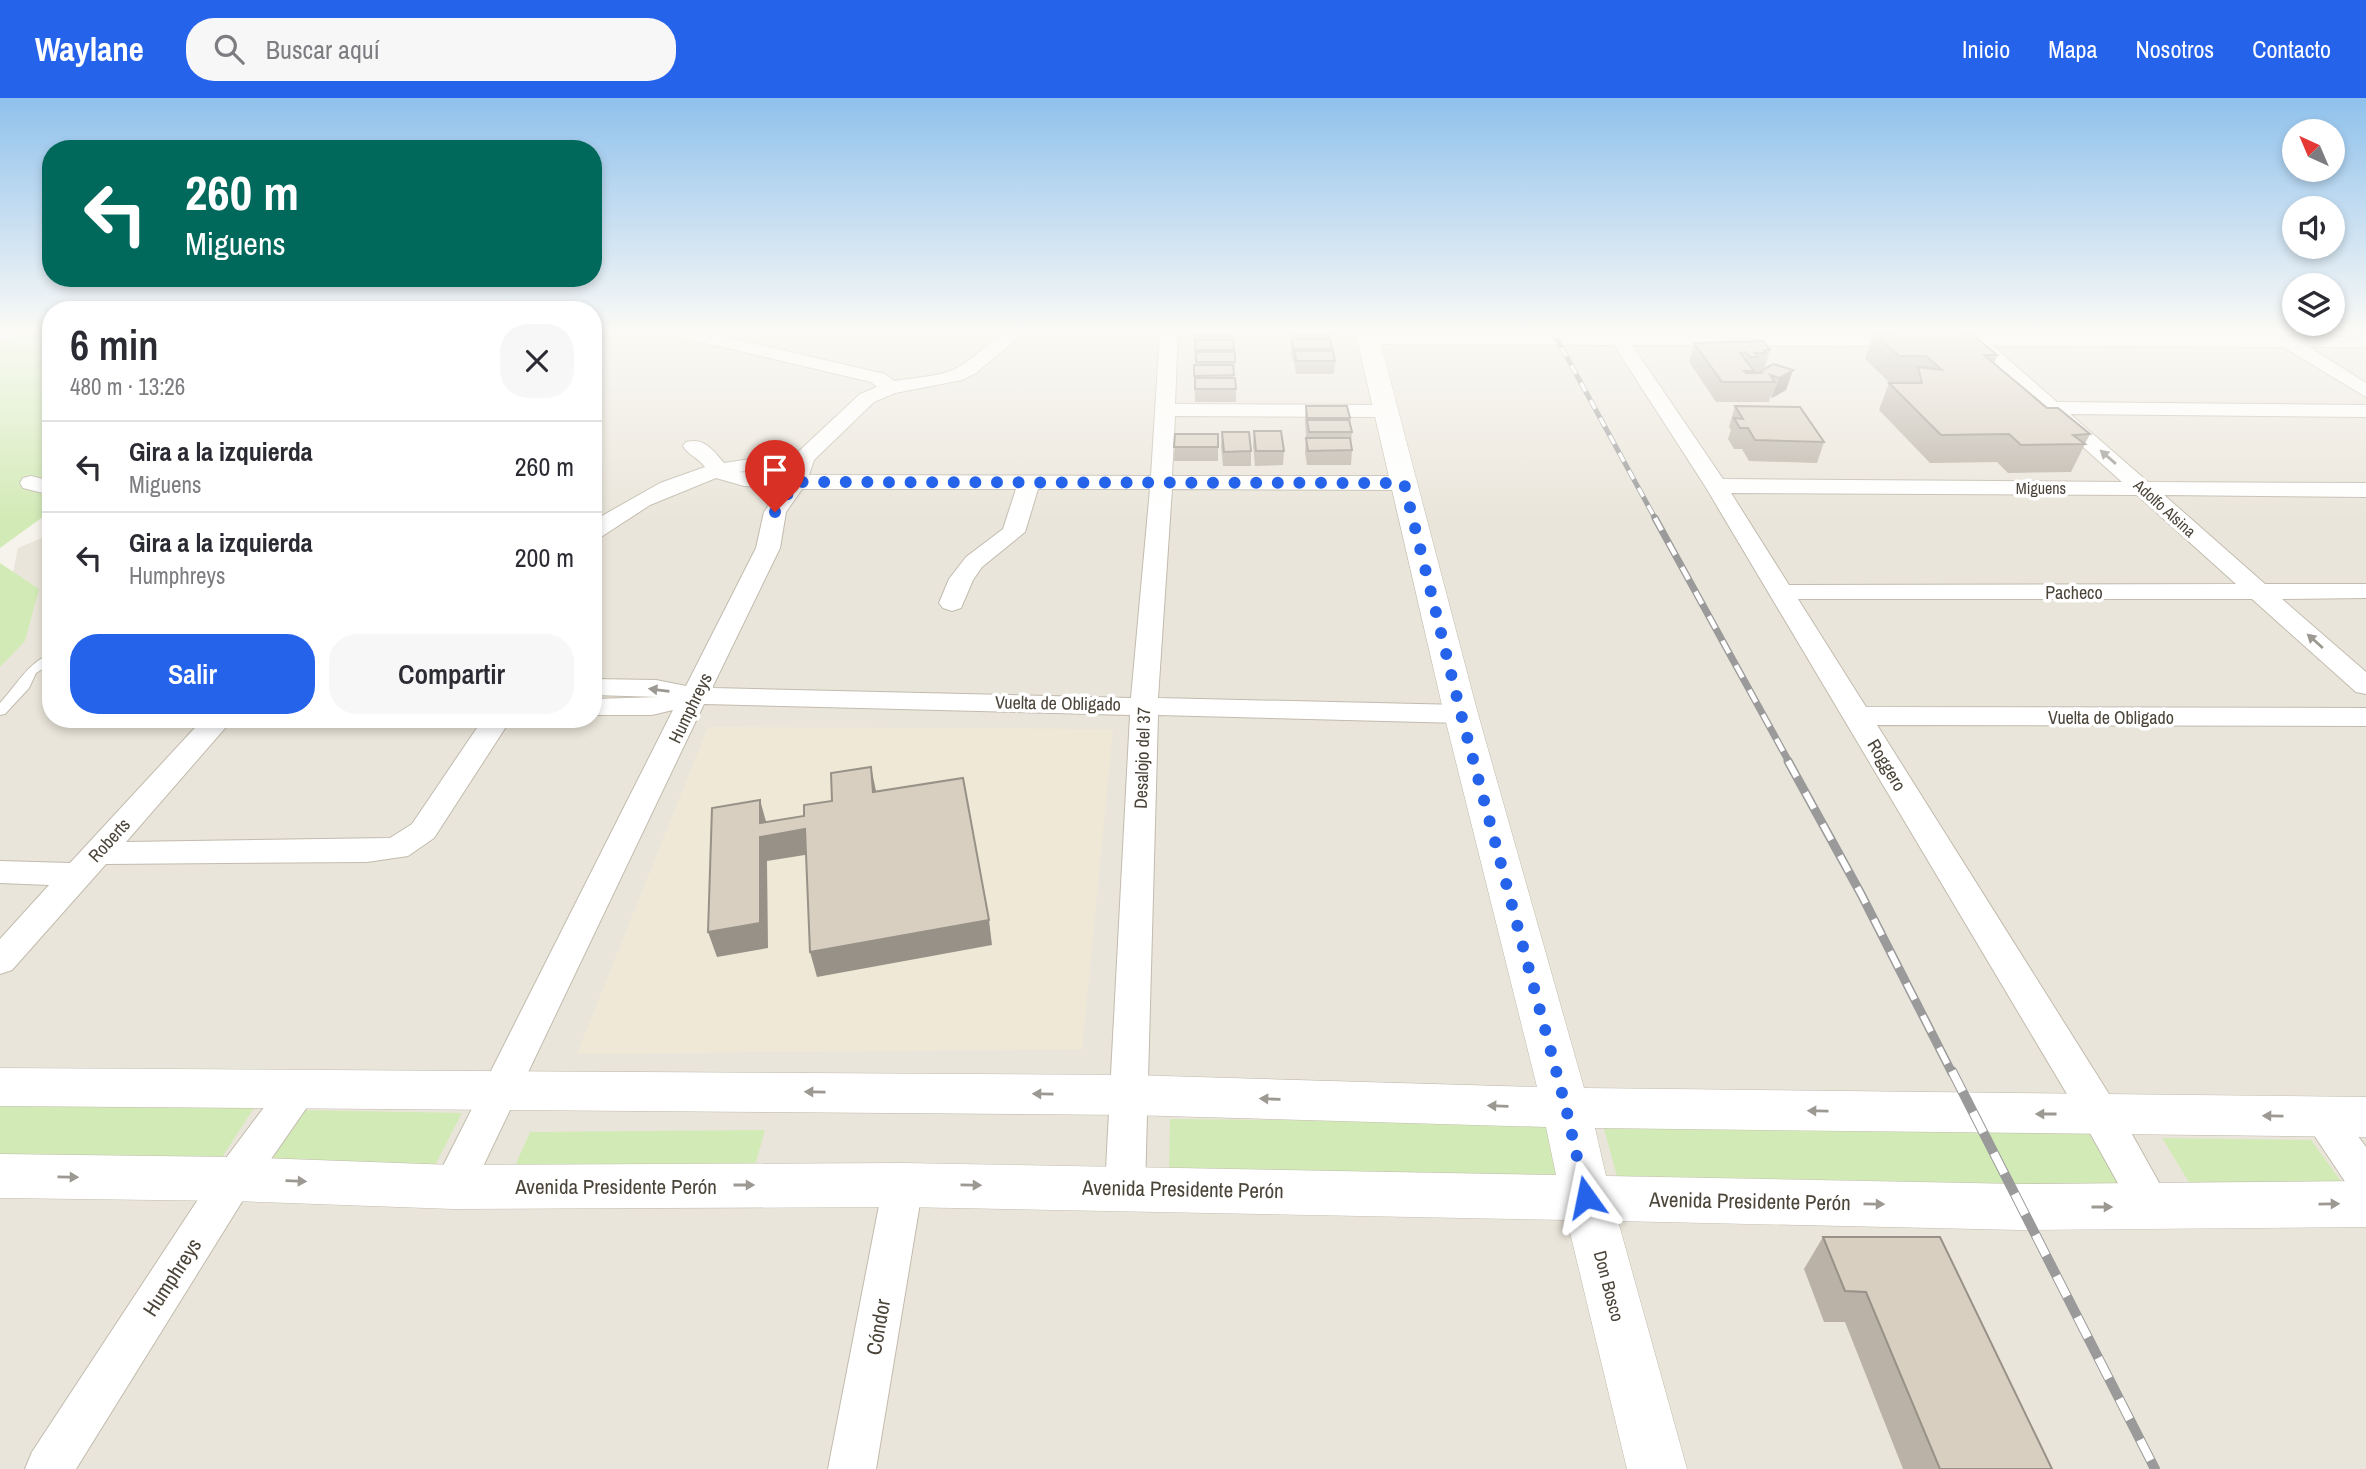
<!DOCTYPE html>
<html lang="es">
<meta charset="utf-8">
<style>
:root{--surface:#fff;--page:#f7f7f7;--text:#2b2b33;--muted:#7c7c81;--line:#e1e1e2;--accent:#2563eb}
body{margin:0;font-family:"Archivo Narrow",sans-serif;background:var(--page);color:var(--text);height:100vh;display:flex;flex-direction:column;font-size:26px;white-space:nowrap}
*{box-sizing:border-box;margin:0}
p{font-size:23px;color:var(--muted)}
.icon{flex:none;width:38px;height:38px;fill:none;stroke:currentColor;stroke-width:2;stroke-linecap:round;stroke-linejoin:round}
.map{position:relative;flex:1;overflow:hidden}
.sheet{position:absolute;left:42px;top:203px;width:560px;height:427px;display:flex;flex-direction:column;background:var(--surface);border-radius:28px;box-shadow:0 4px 10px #0003}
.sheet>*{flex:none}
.hud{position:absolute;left:42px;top:42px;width:560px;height:147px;border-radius:28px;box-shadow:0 4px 10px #0003;background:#00695c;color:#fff;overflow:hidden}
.needle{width:46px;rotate:316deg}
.tools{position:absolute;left:2282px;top:21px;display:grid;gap:14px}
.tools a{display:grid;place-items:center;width:63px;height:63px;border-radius:50%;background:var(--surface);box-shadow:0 4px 10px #0003;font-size:35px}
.pin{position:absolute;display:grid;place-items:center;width:60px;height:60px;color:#fff;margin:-72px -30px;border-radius:50% 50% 50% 0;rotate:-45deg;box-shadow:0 0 7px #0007}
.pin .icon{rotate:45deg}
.me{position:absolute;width:77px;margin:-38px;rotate:348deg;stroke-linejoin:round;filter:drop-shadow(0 0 5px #0008)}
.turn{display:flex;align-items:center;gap:24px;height:147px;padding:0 28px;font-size:32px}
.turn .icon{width:91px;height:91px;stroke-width:2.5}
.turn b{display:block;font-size:49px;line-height:60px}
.round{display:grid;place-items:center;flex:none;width:74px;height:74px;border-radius:28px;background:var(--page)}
.summary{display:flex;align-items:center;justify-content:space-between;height:119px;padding:0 28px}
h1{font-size:42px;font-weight:600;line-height:52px}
.primary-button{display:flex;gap:14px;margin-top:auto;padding:14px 28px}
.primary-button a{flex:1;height:80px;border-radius:28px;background:var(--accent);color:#fff;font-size:28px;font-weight:600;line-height:80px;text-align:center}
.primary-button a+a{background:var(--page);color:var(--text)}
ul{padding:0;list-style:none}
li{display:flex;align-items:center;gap:21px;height:91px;padding:0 28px;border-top:2px solid var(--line)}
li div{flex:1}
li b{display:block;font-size:26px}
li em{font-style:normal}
header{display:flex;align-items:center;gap:42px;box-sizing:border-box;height:98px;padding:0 35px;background:var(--accent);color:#fff}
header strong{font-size:33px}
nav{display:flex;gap:38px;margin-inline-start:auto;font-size:24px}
.search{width:490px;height:63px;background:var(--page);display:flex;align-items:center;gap:18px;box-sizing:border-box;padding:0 24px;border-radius:28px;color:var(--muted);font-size:26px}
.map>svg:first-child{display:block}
</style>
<header>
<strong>Waylane</strong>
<div class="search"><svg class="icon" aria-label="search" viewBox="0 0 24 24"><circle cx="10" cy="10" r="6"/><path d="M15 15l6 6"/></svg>Buscar aquí</div>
<nav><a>Inicio</a><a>Mapa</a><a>Nosotros</a><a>Contacto</a></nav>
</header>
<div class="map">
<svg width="2366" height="1371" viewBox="0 0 2366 1371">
<rect width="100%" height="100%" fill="#f6f3ec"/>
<!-- residential -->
<path fill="#eae5da" d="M593 232H2366V1371H0V536L18 450 51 436V621H593Z"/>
<!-- education -->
<path fill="#efe8d6" d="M1976 232H2254L2266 239 1983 238Z
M708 629 1113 631 1082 951 577 956Z"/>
<!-- green -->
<path fill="#d2eab5" d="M27 232H51V413L0 450V243Z
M0 465 39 491 25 543 0 569Z
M0 1008 254 1010 219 1064 0 1062Z
M301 1012 462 1015 434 1069 268 1067Z
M1170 1021 1549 1025 1562 1079 1169 1075Z
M1603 1027 2089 1036 2122 1091 1618 1082Z
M765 1032 753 1075 511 1077 530 1034Z
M2162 1040 2311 1042 2343 1086 2189 1084Z"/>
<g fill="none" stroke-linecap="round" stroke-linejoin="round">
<defs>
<path id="service" d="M51 556V566L36 575 29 590 5 616 0 617V605C17 587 27 565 51 556Z"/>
<path id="minor" d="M664 232H695L885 276 894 283C913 280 936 279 953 272 983 258 993 230 1028 232L976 275 962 282 895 295 874 304 814 362 809 377 1151 378 1160 232H1178L1175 306 1386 307 1393 309 1396 313 1393 317 1386 319 1175 318 1172 378H1404L1412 380 1415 385 1412 390 1404 392 1172 391 1158 600 1461 607 1471 610 1475 616 1471 622 1461 625 1158 617 1145 1090 1139 1103 1125 1108 1111 1103 1105 1090 1130 617 704 606 467 1102 453 1107 439 1102 433 1089 439 1076 673 612 652 617H593V601L659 599 593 597V581L656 582 686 588 756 450 764 414 781 390 744 388 716 380 650 407 601 439 593 441V423L660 385 705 369C699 360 688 357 683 348L686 344C704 339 713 352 724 365L798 354 860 296 877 289 871 284 667 236ZM791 367 788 377 739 374ZM802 391H1016L1003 431 966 459 949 481 939 505 943 510 952 513 961 510 973 482 982 469 1025 434 1038 391H1150L1131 600 712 590 780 450 786 414Z
M1604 232H1622L1625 236 1960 237 1963 233 1969 232 1980 237 2366 239V249H2309L2366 285V299L2283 249 1993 248 2057 304 2366 307V319L2070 316 2148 384 2366 385V399L2164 397 2265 486H2366V500L2282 501 2366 574V596L2356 594 2252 501H1798L1866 609 2366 610V628L1877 627 2114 1004 2172 1108 2166 1121 2152 1126 2138 1121 2086 1028 1705 388 1614 247 1368 246 1359 241 1368 236H1607ZM1632 247 1971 248 2122 384 1723 381ZM1731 395 2137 397 2236 486 1789 487Z
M31 378 51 383V397L23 390 20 385 23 380Z
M203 621H233L126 744 390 740 412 726 483 621H511L434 740 408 758 367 764 106 766 12 872 0 876V841L49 787 0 785V763L70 765Z
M299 975 312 980 318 991 312 1002 248 1094 76 1371H25L32 1354 220 1068 286 980Z
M2321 1003 2335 1007 2366 1049V1099L2352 1094 2302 1019 2307 1007Z
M903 1069 917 1074 923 1087 876 1371H828L883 1087 889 1074Z"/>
<path id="tertiary" d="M1355 232H1377L1478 616 1584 990 2366 999V1039L1595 1030 1606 1078 2020 1086 2366 1083V1129L2020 1132 1618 1123 1687 1371H1627L1567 1122 903 1109 453 1111 234 1103 0 1100V1056L234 1059 453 1067 903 1065 1556 1077 1546 1029 1130 1017 0 1008V970L1130 977 1537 989 1444 616Z"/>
</defs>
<!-- service casing -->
<use href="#service" stroke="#c2bbae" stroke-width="2"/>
<!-- minor casing -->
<use href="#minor" stroke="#c2bbae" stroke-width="2"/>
<!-- tertiary casing -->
<use href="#tertiary" stroke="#c2bbae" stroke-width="1"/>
<!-- service -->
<use href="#service" fill="#fff" fill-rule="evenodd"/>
<!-- minor -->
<use href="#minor" fill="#fff" fill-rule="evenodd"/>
<!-- tertiary -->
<use href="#tertiary" fill="#fff" fill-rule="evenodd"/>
<defs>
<path id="rail-far3" d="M1552 232 1656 422"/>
<path id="rail-far2" d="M1655 420 1789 664"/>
<path id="rail-far1" d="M1788 663 1861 796 1952 975"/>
<path id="rail" d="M1952 973 2155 1371"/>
</defs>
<!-- rail-far3 casing -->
<use href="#rail-far3" stroke="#9a9a9a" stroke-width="5"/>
<!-- rail-far2 casing -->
<use href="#rail-far2" stroke="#9a9a9a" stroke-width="7"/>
<!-- rail-far1 casing -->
<use href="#rail-far1" stroke="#9a9a9a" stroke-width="9"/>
<!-- rail casing -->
<use href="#rail" stroke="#9a9a9a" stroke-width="10"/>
<!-- rail-far3 -->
<use href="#rail-far3" stroke="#fff" stroke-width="3.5" stroke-dasharray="10" stroke-linecap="butt"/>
<!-- rail-far2 -->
<use href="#rail-far2" stroke="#fff" stroke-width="4.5" stroke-dasharray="14" stroke-linecap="butt"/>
<!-- rail-far1 -->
<use href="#rail-far1" stroke="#fff" stroke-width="6" stroke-dasharray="18" stroke-linecap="butt"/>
<!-- rail -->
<use href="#rail" stroke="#fff" stroke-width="8" stroke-dasharray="23" stroke-linecap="butt"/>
</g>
<!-- wall -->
<path fill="#bab2a6" d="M1194 232H1233L1235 264 1234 280 1236 291V304H1195L1194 267H1196V265H1195Z
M1289 232H1330L1332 253 1335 263 1334 276H1296L1294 264H1293L1291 254 1292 238H1290Z
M1895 232H1953L1959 236 1997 257 1994 266 2047 310 2090 336 2071 374 2008 375 1997 364 1930 365 1879 312 1889 285 1913 284H1889L1865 261 1874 236 1893 235Z
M1694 245 1770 252 1764 271 1793 272 1786 292 1772 300 1770 299 1769 304H1716L1689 264Z
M1306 308 1350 320 1352 334 1351 345 1352 352 1351 367H1307L1305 354 1306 340 1305 322Z
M1735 308 1824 344 1817 365 1749 363 1742 351H1734L1728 341 1731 332 1729 329Z
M1254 333 1284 353 1283 367 1255 368 1253 347Z
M1222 334 1251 353V368H1223L1221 348Z
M1175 336 1218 349V363H1174Z
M1823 1139 2052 1371H1903L1845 1224H1824L1804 1171Z"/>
<!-- shaded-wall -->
<path fill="#979187" d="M1793 272 1786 292 1772 300 1779 280Z
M871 669 876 693 873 694Z
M760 702 767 727 805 731 811 756 767 763 768 850 717 859 708 834 760 725Z
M989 822 992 847 817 879 810 854Z"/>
<!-- building -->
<path fill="#d8cfc1" stroke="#979187" stroke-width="2" d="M1195 232H1233V237H1195Z
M1293 232H1330L1332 237H1294Z
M1898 232H1953L1959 236H1972L1997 257H1984L2047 310H2058L2090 336 2073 337 2085 346 2021 347 2009 336 1941 337 1889 285H1922L1918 269 1942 272 1926 258H1899L1874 236 1902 235Z
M1292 241H1330L1332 251H1293Z
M1195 242H1233L1234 252H1195Z
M1763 243 1770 252H1764L1766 255H1755L1758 259H1750L1746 254 1740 255 1754 273H1744L1746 275H1763L1760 274 1773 266 1793 272 1779 280 1770 277 1775 284H1722L1694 245Z
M1295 253H1333L1335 263H1296Z
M1196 254H1235V264H1196Z
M1194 267H1233L1234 277 1194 278Z
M1195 280H1235L1236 291H1195Z
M1306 308H1347L1350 320H1307Z
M1735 308 1800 309 1824 344 1755 342 1748 330H1740L1734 320 1743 321Z
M1307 322H1349L1352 334H1309Z
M1254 333H1281L1284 353H1256Z
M1222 334H1249L1251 353 1224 354Z
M1175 336H1218V349H1174Z
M1306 340H1350L1352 352 1308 353Z
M871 669 873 694 963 680 989 822 810 854 805 731 760 739V825L708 834 712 710 760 702V725L804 718V707L832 703 831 675Z
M1823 1139H1940L2052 1371H1940L1866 1194 1845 1193Z"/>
<!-- one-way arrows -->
<defs><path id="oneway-solid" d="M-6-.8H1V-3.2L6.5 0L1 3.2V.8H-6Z" transform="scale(1.75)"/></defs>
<g fill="#9c9892">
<use href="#oneway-solid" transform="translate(2108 359) rotate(-139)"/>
<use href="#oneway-solid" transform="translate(2315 543) rotate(-138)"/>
<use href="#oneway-solid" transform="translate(659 592) rotate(-173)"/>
<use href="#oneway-solid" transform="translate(815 994) rotate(-179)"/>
<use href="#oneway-solid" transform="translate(1043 996) rotate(-179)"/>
<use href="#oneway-solid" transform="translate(1270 1001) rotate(-178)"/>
<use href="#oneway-solid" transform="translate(1498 1008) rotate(-178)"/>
<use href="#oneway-solid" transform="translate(1818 1013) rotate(-179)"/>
<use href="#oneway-solid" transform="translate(2046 1016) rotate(-180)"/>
<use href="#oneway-solid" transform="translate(2273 1018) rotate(-179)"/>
<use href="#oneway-solid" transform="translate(68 1079) rotate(1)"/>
<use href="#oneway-solid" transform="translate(296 1083) rotate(2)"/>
<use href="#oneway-solid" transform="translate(744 1087)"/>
<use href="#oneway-solid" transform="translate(971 1087) rotate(1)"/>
<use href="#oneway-solid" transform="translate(1874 1106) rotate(1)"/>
<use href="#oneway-solid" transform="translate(2329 1106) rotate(-1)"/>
<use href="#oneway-solid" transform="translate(2102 1109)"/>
</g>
<!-- sky -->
<linearGradient id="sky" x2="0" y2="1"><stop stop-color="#8fc1ec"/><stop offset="0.55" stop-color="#fbfaf6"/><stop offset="1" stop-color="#fbfaf6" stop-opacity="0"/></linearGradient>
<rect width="2366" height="424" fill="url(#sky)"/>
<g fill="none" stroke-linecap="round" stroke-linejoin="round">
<!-- route -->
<path stroke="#2563eb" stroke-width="12" stroke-dasharray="0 21.6" d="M775 414 796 384 1404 385 1461 616 1566 1010 1586 1099"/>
</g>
<g text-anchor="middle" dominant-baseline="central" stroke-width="7" stroke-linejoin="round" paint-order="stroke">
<!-- far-street labels -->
<g font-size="16" fill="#4b4439" stroke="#fff">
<text x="2041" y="390">Miguens</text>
<text transform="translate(2165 410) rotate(42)">Adolfo Alsina</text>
</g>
<!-- street labels -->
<g font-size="18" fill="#4b4439" stroke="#fff">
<text x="2074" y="494">Pacheco</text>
<text transform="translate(1058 605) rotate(1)">Vuelta de Obligado</text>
<text transform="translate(690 610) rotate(-64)">Humphreys</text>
<text x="2111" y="619">Vuelta de Obligado</text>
<text transform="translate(1142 660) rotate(-88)">Desalojo del 37</text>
<text transform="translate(1887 667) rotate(59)">Roggero</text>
<text transform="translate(109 742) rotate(-48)">Roberts</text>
<text transform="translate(1609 1188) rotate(75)">Don Bosco</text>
</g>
<!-- near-street labels -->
<g font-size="21" fill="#4b4439" stroke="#fff">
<text x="616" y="1088">Avenida Presidente Perón</text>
<text transform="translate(1183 1091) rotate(1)">Avenida Presidente Perón</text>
<text transform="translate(1750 1103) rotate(1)">Avenida Presidente Perón</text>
<text transform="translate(172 1179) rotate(-57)">Humphreys</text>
<text transform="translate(878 1229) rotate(-80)">Cóndor</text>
</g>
</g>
</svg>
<div class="tools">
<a><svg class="needle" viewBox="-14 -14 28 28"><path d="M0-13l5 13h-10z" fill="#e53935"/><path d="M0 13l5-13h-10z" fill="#7c7c81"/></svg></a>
<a><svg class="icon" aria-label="sound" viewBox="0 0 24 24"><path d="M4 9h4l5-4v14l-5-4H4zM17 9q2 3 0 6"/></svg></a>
<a><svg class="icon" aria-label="layers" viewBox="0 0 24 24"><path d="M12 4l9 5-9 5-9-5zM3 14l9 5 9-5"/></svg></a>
</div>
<div class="pin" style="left:775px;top:414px;background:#d93025"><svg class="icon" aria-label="arrive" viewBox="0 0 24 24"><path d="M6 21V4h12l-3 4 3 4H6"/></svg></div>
<svg class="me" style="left:1586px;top:1099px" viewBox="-20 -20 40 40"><path d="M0-17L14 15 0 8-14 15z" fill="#2563eb" stroke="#fff" stroke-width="4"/></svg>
<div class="hud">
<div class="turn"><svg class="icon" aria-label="left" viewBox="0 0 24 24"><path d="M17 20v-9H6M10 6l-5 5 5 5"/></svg><div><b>260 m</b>Miguens</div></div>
</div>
<section class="sheet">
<div class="summary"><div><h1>6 min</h1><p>480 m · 13:26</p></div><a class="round"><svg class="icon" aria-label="close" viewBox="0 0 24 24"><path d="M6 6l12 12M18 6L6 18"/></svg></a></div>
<ul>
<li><svg class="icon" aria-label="left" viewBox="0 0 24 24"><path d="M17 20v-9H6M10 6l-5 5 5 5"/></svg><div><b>Gira a la izquierda</b><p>Miguens</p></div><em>260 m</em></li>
<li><svg class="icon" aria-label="left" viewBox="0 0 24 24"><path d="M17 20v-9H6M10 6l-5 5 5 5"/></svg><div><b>Gira a la izquierda</b><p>Humphreys</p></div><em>200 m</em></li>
</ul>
<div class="primary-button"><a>Salir</a><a>Compartir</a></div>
</section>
</div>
